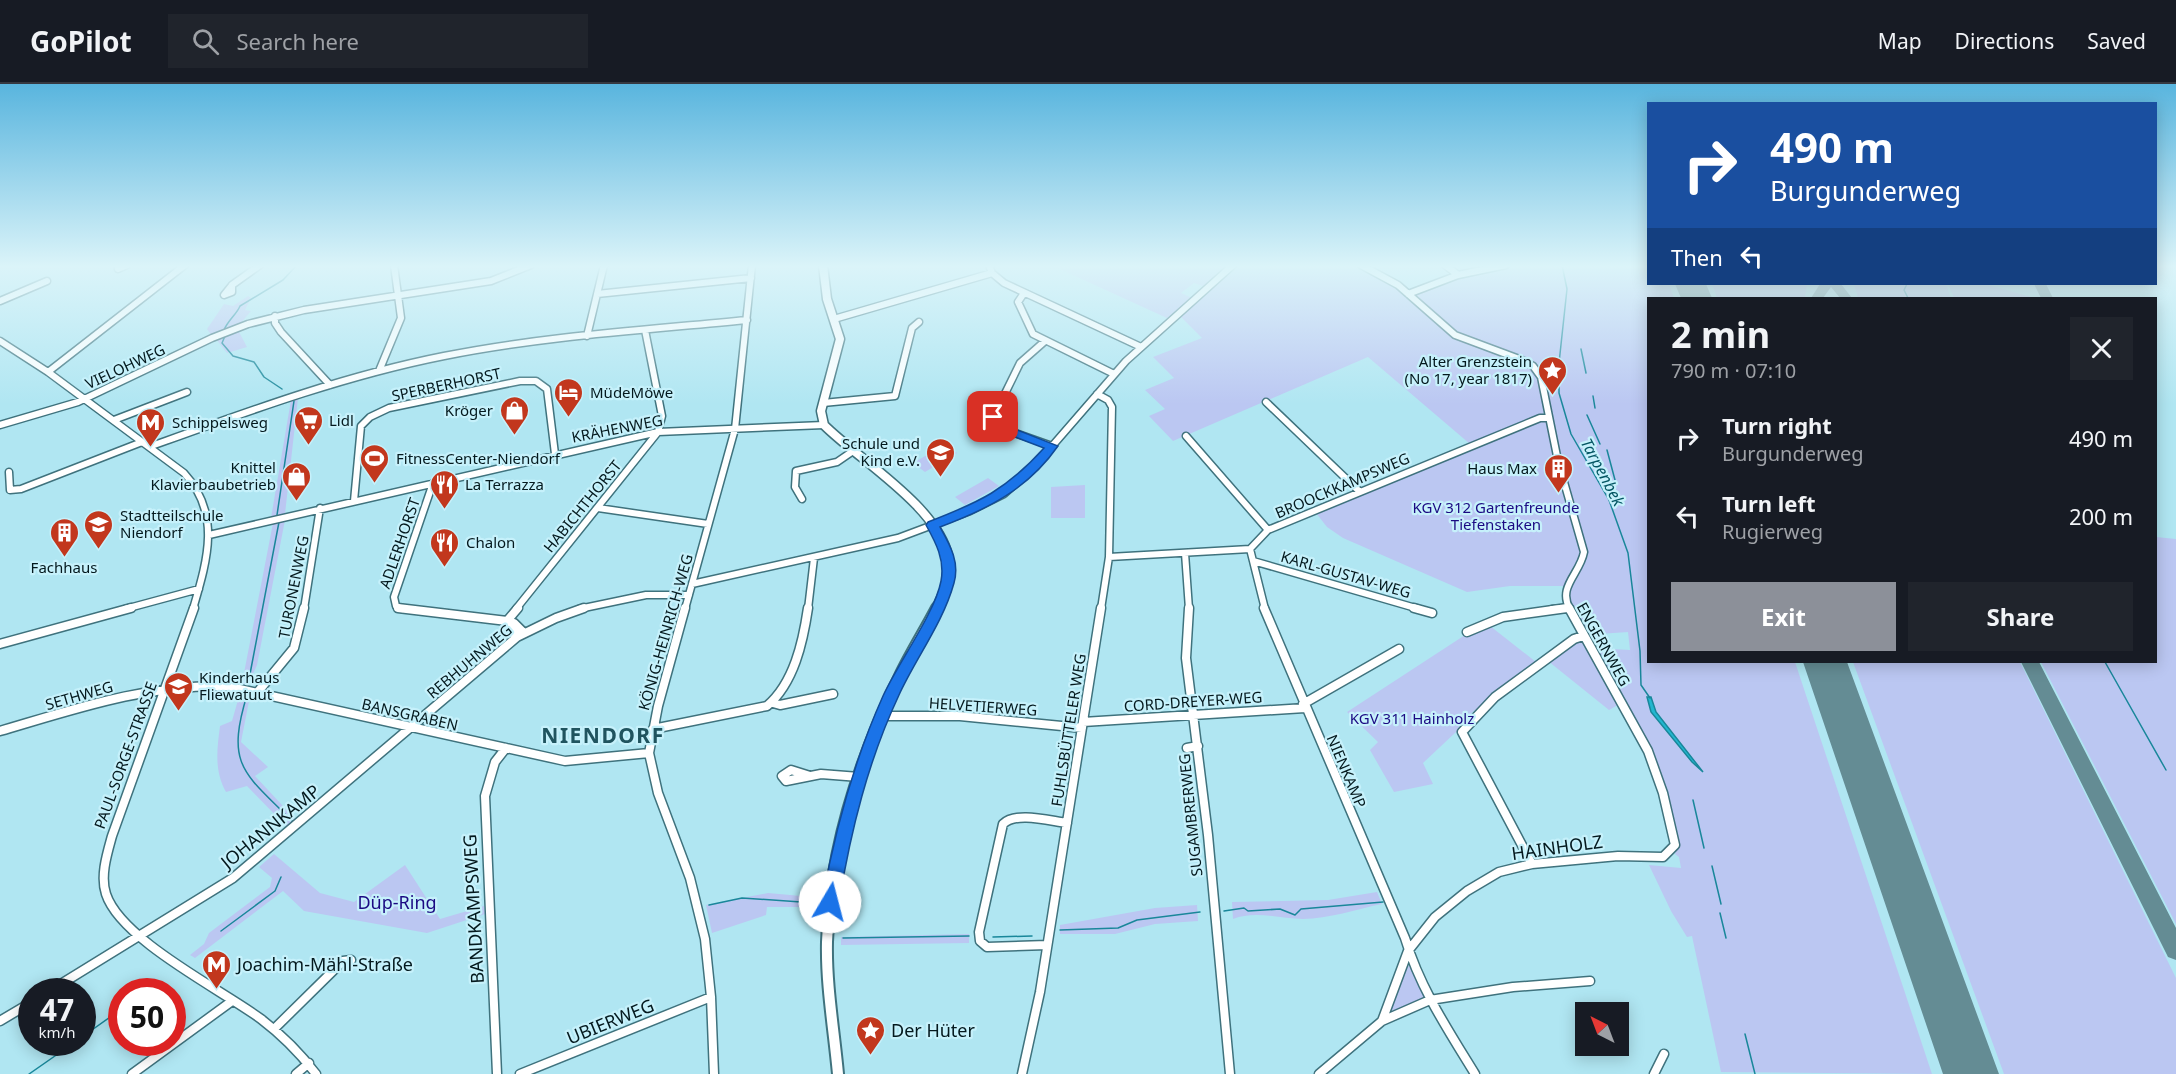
<!DOCTYPE html>
<meta charset="utf-8">
<style>
:root{--surface:#171b24;--page:#20242c;--text:#f1f3f6;--muted:#9ea1a6;--line:#363941;--accent:#8c9099}
body{margin:0;font-family:"Noto Sans",sans-serif;background:var(--page);color:var(--text);height:100vh;display:flex;flex-direction:column;font-size:22px;white-space:nowrap}
*{box-sizing:border-box;margin:0}
p{font-size:20px;color:var(--muted)}
.icon{flex:none;width:33px;height:33px;fill:none;stroke:currentColor;stroke-width:2;stroke-linecap:round;stroke-linejoin:round}
.map{position:relative;flex:1;overflow:hidden}
.drawer{position:absolute;left:1647px;top:213px;width:510px;height:366px;display:flex;flex-direction:column;background:var(--surface);border-radius:0px;box-shadow:0 3px 15px #0003}
.drawer>*{flex:none}
.banner{position:absolute;left:1647px;top:18px;width:510px;height:183px;border-radius:0px;box-shadow:0 3px 15px #0003;background:#1a4fa0;color:#fff;overflow:hidden}
.needle{width:39px;rotate:318deg}
.buttons{position:absolute;left:1575px;top:918px;display:grid;gap:12px}
.buttons a{display:grid;place-items:center;width:54px;height:54px;border-radius:0px;background:var(--surface);box-shadow:0 3px 15px #0003;font-size:30px}
.speed{position:absolute;left:18px;top:894px;display:flex;gap:12px;font-size:30px;font-weight:700;text-align:center}
.speed>*{display:grid;place-content:center;width:78px;height:78px;border-radius:50%;background:var(--surface);box-shadow:0 3px 15px #0003;line-height:1}
.speed small{font-size:15px;font-weight:400}
.speed .limit{border:9px solid #d22;background:#fff;color:#111}
.pin{position:absolute;display:grid;place-items:center;width:51px;height:51px;color:#fff;margin:-26px;border-radius:12px;box-shadow:0 3px 9px #0006}
.me{position:absolute;width:66px;margin:-33px;rotate:8deg;stroke-linejoin:round;filter:drop-shadow(0 0 4px #0008)}
.turn{display:flex;align-items:center;gap:21px;height:126px;padding:0 24px;font-size:27px}
.turn .icon{width:78px;height:78px;stroke-width:2.5}
.turn b{display:block;font-size:42px;line-height:51px}
.then{display:flex;align-items:center;height:57px;padding:0 24px;background:#0003;gap:12px;font-size:22px}
.round{display:grid;place-items:center;flex:none;width:63px;height:63px;border-radius:0px;background:var(--page)}
.overview{display:flex;align-items:center;justify-content:space-between;height:102px;padding:0 24px}
h1{font-size:36px;font-weight:700;line-height:45px}
.primary-button{display:flex;gap:12px;margin-top:auto;padding:12px 24px}
.primary-button a{flex:1;height:69px;border-radius:0px;background:var(--accent);color:#fff;font-size:24px;font-weight:700;line-height:69px;text-align:center}
.primary-button a+a{background:var(--page);color:var(--text)}
ul{padding:0;list-style:none}
li{display:flex;align-items:center;gap:18px;height:78px;padding:0 24px}
li div{flex:1}
li b{display:block;font-size:22px}
li em{font-style:normal}
header{display:flex;align-items:center;gap:36px;box-sizing:border-box;height:84px;padding:0 30px;background:var(--surface);border-bottom:2px solid var(--line)}
header strong{font-size:28px}
nav{display:flex;gap:33px;margin-inline-start:auto;font-size:21px}
.search{width:420px;height:54px;background:var(--page);display:flex;align-items:center;gap:15px;box-sizing:border-box;padding:0 21px;border-radius:0px;color:var(--muted);font-size:22px}
.map>svg:first-child{display:block}
</style>
<header>
<strong>GoPilot</strong>
<div class="search"><svg class="icon" aria-label="search" viewBox="0 0 24 24"><circle cx="10" cy="10" r="6"/><path d="M15 15l6 6"/></svg>Search here</div>
<nav><a>Map</a><a>Directions</a><a>Saved</a></nav>
</header>
<div class="map">
<svg width="2176" height="990" viewBox="0 0 2176 990">
<rect width="100%" height="100%" fill="#b0e6f2"/>
<!-- green -->
<path fill="#bbc7f2" d="M1051 181H1230L1205 203 1194 199 1181 209 1192 214 1167 234Z
M1237 181H1359L1395 200 1407 211 1444 197 1523 181H1648V200H1669L1674 214H1648V578H1795L1932 990 1721 988 1692 852 1687 853 1671 827 1649 781 1681 784 1679 773 1675 770C1692 737 1611 600 1593 564L1630 566 1628 548 1585 551 1569 523 1568 505 1562 502H1510L1467 508 1343 454 1327 443 1316 429 1541 335 1550 342 1539 293 1544 328 1542 331 1470 360 1368 273 1173 357 1149 332 1165 325 1145 306 1174 294 1153 273 1202 254 1181 233Z
M1712 200H1807L1805 214H1717Z
M1854 200H1946L1951 214H1858Z
M1948 200H1985L2035 214H1954Z
M248 212 251 214 245 226 251 227 240 240 212 252 207 245 224 220 233 222Z
M238 246 247 263 227 269 216 255Z
M298 314 285 430 271 434 291 316Z
M946 360 957 369 925 388 913 379Z
M988 394 999 402 965 421 955 413Z
M1085 401V434H1051V403Z
M285 436 257 581 248 601 231 598 244 589 273 439Z
M2156 453 2176 455V840L2041 578H2156Z
M1485 538 1536 578 1465 634 1456 648 1423 679 1433 700 1394 708 1370 666 1378 658 1347 628Z
M1581 556 1618 621 1609 626 1548 577 1575 557Z
M1853 578H2020L2176 894V990H2004Z
M240 609 250 612 241 658 268 683 255 692 296 736 287 743 247 702 226 708C214 686 217 666 220 642L232 637Z
M274 770 320 809 354 818 405 781 440 835 484 822 485 830 427 849 304 827 283 807 195 874 190 871 204 860 209 849 270 803 272 794 259 783Z
M1377 808 1382 820C1357 825 1328 835 1303 835 1279 835 1256 826 1233 835L1232 818 1328 816Z
M768 809 823 814 822 823H767L766 831 712 849 706 821Z
M1197 821 1198 837 1155 840 1115 850H1060V841L1155 824Z
M969 850V859L841 861V853Z
M1411 881 1425 913 1393 928 1391 925 1407 883Z"/>
<!-- water -->
<path fill="#22b6cf" stroke="#19879a" stroke-width="1.5" d="M1647 613H1651L1656 628 1703 688 1692 678 1651 628Z"/>
<g fill="none" stroke-linecap="round" stroke-linejoin="round">
<!-- stream -->
<path stroke="#19879a" stroke-width="1.5" d="M1562 181 1567 205 1559 279V309L1571 350 1609 416 1628 469 1640 567 1641 601 1650 614
M1907 200 1904 206 1908 214
M224 246C228 236 237 230 240 222L283 196 297 181
M225 252 222 259 233 272 254 278 264 293 282 305
M1581 265 1586 289
M1593 312 1595 324
M1587 331 1600 360
M1607 366 1615 396
M277 431 294 317
M2105 578 2166 686
M250 590 279 438
M247 611C225 683 245 689 293 738
M1693 716 1704 764
M1712 782 1721 820
M709 821 742 814 801 818
M1224 827 1244 824 1248 827 1280 825 1295 831 1301 825 1383 818
M1720 829 1726 854
M1060 846 1118 844 1137 836 1200 828
M221 847 275 807 281 793
M993 853 1032 852
M843 854 969 852
M1745 950 1755 990
M82 953 113 931
M29 990 75 958"/>
<!-- taxiway -->
<path fill="#648c94" fill-rule="evenodd" d="M1820 200H1841L1852 214H1840L1831 203 1823 214H1811Z
M2034 200H2046L2053 214H2041Z
M2021 578H2039L2176 844V876L2168 873Z"/>
<!-- runway -->
<path fill="#648c94" fill-rule="evenodd" d="M1675 200H1706L1712 214H1681Z
M1803 578H1847L1999 990H1943Z"/>
<defs>
<path id="minor-far1" d="M120 181 118 185 127 181
M989 181 992 189 1004 199 1141 263
M1361 181 1398 201 1455 251 1522 276 1533 282 1541 293 1558 377 1584 468C1580 490 1557 503 1570 525
M1445 181 1458 191
M232 201V208L224 211Z
M232 201 260 181
M1024 209 1018 218 1033 250 1114 290
M597 210 751 194
M1408 210 1458 191 1506 181
M0 217 47 197
M275 232V239L281 248 330 301
M834 235 992 189
M587 252 604 181
M0 257 48 288 184 389C222 430 207 477 193 525
M1045 257 1020 279 992 336 998 343 1052 362
M379 287 401 234 394 181
M48 288 185 181
M1097 310 1108 316 1112 323 1109 473 1101 525
M1266 318 1360 408
M823 319 895 312 912 244 919 238
M114 336 187 308
M0 341 78 318 212 254 248 240 304 226 491 197 531 181
M1186 352 1268 446
M149 363C246 328 343 292 444 272 544 252 646 246 747 236
M9 388 10 406 21 405 142 358
M802 415 795 403 796 387 837 378 853 367
M354 417 361 342 370 333 389 324 520 297H536L547 305 555 370
M598 424 708 440
M209 451 658 348 824 341
M1250 465 1265 525
M1185 469 1189 525
M1109 473 1250 465 1268 446 1540 334H1549
M1253 477 1419 525
M692 500 898 454 970 427 1004 410 1034 383 1126 277 1233 181
M125 525 199 505
M304 525 320 424
M402 525 396 522 394 513 433 399
M516 525 658 348 662 332 645 246
M579 525 646 511H689
M685 525 735 345 752 181
M808 525 814 474
M1552 525 1567 524"/>
<path id="minor" d="M194 524 112 752C107 770 100 792 106 810 121 856 222 906 261 935 282 951 300 969 316 990
M398 524 507 537 514 539 524 549
M685 524 658 622 649 669 658 709 690 794 705 855 711 913 714 990
M1189 524 1186 574 1208 751 1230 990
M1264 524 1405 854C1420 904 1448 946 1475 990
M1414 524 1432 529
M507 537 518 524
M507 537V543L517 553
M1467 548 1503 533 1567 524
M0 560 131 524
M257 609 294 564 304 524
M773 619 780 621 833 610
M1303 620 1399 565
M882 632H960L1082 644
M1083 638 1305 624
M653 645 767 622C794 599 803 558 808 524
M0 647C75 625 147 600 226 602L565 677 649 669
M1187 664 1198 662
M810 692 791 686 782 692 786 697 821 690 859 693
M1532 780 1462 648 1495 613 1574 555 1583 552
M1047 861 987 863 980 857 979 848 1003 740C1016 727 1050 737 1067 739
M48 908 233 794 517 553 556 534 584 524
M0 937 32 918
M1382 937 1430 916 1513 903 1590 897
M274 945 343 877 351 876
M132 990 232 917
M296 990 309 979
M497 990 485 712 495 678 506 664
M520 990 711 913
M1022 990 1040 908 1101 524
M1319 990 1382 937 1408 867 1435 833 1467 807 1499 788 1532 780 1618 772 1663 773 1675 761 1663 709 1648 667 1569 524
M1654 990 1664 970"/>
<path id="major-far1" d="M823 181 827 215 840 255 821 327 824 341C859 376 937 422 948 472 952 490 944 509 936 525"/>
<path id="major" d="M838 990C834 946 826 902 827 858 830 766 860 674 900 592 911 569 925 547 937 524"/>
</defs>
<!-- minor-far1 casing -->
<use href="#minor-far1" stroke="#3f727d" stroke-width="9"/>
<!-- minor casing -->
<use href="#minor" stroke="#3f727d" stroke-width="11"/>
<!-- major-far1 casing -->
<use href="#major-far1" stroke="#3f727d" stroke-width="11"/>
<!-- major casing -->
<use href="#major" stroke="#3f727d" stroke-width="14"/>
<!-- minor-far1 -->
<use href="#minor-far1" stroke="#fff" stroke-width="6"/>
<!-- minor -->
<use href="#minor" stroke="#fff" stroke-width="8"/>
<!-- major-far1 -->
<use href="#major-far1" stroke="#fff" stroke-width="8"/>
<!-- major -->
<use href="#major" stroke="#fff" stroke-width="10"/>
</g>
<!-- sky -->
<linearGradient id="sky" x2="0" y2="1"><stop stop-color="#59b5de"/><stop offset="0.57" stop-color="#dbf4f9"/><stop offset="1" stop-color="#dbf4f9" stop-opacity="0"/></linearGradient>
<rect width="2176" height="320" fill="url(#sky)"/>
<!-- route -->
<path fill="#1a73e8" stroke="#114b97" stroke-width="1.5" d="M993 329 997 330 1002 340 1058 362C1028 405 988 425 940 443 950 461 960 478 954 499 943 539 916 574 899 611 868 677 851 746 839 818L836 823 830 825 824 823 822 818C835 745 853 679 883 612 898 579 935 529 941 497 945 476 936 459 926 441L928 438C980 418 1006 406 1044 364L994 345 986 338 988 330Z"/>
<!-- icons -->
<defs>
<symbol id="sight-pin" viewBox="-11 -11 22 30"><path d="M0 17L-7.5 6A9.5 9.5 0 1 1 7.5 6Z" fill="#c2371d" stroke="#c6f1fb"/><path d="M0-6L1.8-2.2L6-1.7L2.9 1.2L3.7 5.4L0 3.3L-3.7 5.4L-2.9 1.2L-6-1.7L-1.8-2.2Z" fill="#fff"/></symbol>
<symbol id="hotel-pin" viewBox="-11 -11 22 30"><path d="M0 17L-7.5 6A9.5 9.5 0 1 1 7.5 6Z" fill="#c2371d" stroke="#c6f1fb"/><path d="M-6-4.5h1.5V1H6V5H4.5V3h-9V5H-6ZM-4 0a1.8 1.8 0 1 1 3.6 0ZM.5 0V-2.5h3Q6-2.5 6 0Z" fill="#fff"/></symbol>
<symbol id="shop-pin" viewBox="-11 -11 22 30"><path d="M0 17L-7.5 6A9.5 9.5 0 1 1 7.5 6Z" fill="#c2371d" stroke="#c6f1fb"/><path d="M-5-2.5h2.3a2.7 3.5 0 0 1 5.4 0H5L5.5 6h-11ZM-1.5-2.5h3a1.5 2.3 0 0 0-3 0Z" fill="#fff"/></symbol>
<symbol id="supermarket-pin" viewBox="-11 -11 22 30"><path d="M0 17L-7.5 6A9.5 9.5 0 1 1 7.5 6Z" fill="#c2371d" stroke="#c6f1fb"/><path d="M-6-5.5h2.5l.6 2H6L4.5 2H-2.5L-4.4-4H-6ZM-1.5 3.2a1.3 1.3 0 1 0 .1 0ZM3 3.2a1.3 1.3 0 1 0 .1 0Z" fill="#fff"/></symbol>
<symbol id="metro-pin" viewBox="-11 -11 22 30"><path d="M0 17L-7.5 6A9.5 9.5 0 1 1 7.5 6Z" fill="#c2371d" stroke="#c6f1fb"/><path d="M-5.5 5V-5H-3L0 0L3-5H5.5V5H3V-.5L0 4L-3-.5V5Z" fill="#fff"/></symbol>
<symbol id="school-pin" viewBox="-11 -11 22 30"><path d="M0 17L-7.5 6A9.5 9.5 0 1 1 7.5 6Z" fill="#c2371d" stroke="#c6f1fb"/><path d="M0-5L7-2L0 1L-7-2ZM-4 1L0 2.5L4 1V4Q0 6-4 4Z" fill="#fff"/></symbol>
<symbol id="stadium-pin" viewBox="-11 -11 22 30"><path d="M0 17L-7.5 6A9.5 9.5 0 1 1 7.5 6Z" fill="#c2371d" stroke="#c6f1fb"/><path d="M0-5a6.5 5 0 1 0 0 10a6.5 5 0 1 0 0-10ZM-3.5-1.8h7v3.6h-7Z" fill="#fff"/></symbol>
<symbol id="building-pin" viewBox="-11 -11 22 30"><path d="M0 17L-7.5 6A9.5 9.5 0 1 1 7.5 6Z" fill="#c2371d" stroke="#c6f1fb"/><path d="M-4-6H4V6H1V3H-1V6H-4ZM-2.5-4.3h1.7v1.8h-1.7ZM.8-4.3h1.7v1.8H.8ZM-2.5-1h1.7V.8h-1.7ZM.8-1h1.7V.8H.8Z" fill="#fff"/></symbol>
<symbol id="restaurant-pin" viewBox="-11 -11 22 30"><path d="M0 17L-7.5 6A9.5 9.5 0 1 1 7.5 6Z" fill="#c2371d" stroke="#c6f1fb"/><path d="M-5-6h1v4h1v-4h1v4h1v-4h1v5L-1.5 .5V6h-2V.5L-5-1ZM5-6V6H3V1.5H1.5Q1.5-4 5-6Z" fill="#fff"/></symbol>
</defs>
<g fill-rule="evenodd">
<use href="#sight-pin" x="1536" y="270" width="33" height="45"/>
<use href="#hotel-pin" x="552" y="292" width="33" height="45"/>
<use href="#shop-pin" x="498" y="310" width="33" height="45"/>
<use href="#supermarket-pin" x="292" y="320" width="33" height="45"/>
<use href="#metro-pin" x="134" y="322" width="33" height="45"/>
<use href="#school-pin" x="924" y="352" width="33" height="45"/>
<use href="#stadium-pin" x="358" y="358" width="33" height="45"/>
<use href="#building-pin" x="1542" y="368" width="33" height="45"/>
<use href="#shop-pin" x="280" y="376" width="33" height="45"/>
<use href="#restaurant-pin" x="428" y="384" width="33" height="45"/>
<use href="#school-pin" x="82" y="424" width="33" height="45"/>
<use href="#building-pin" x="48" y="432" width="33" height="45"/>
<use href="#restaurant-pin" x="428" y="442" width="33" height="45"/>
<use href="#school-pin" x="162" y="586" width="33" height="45"/>
<use href="#metro-pin" x="200" y="864" width="33" height="45"/>
<use href="#sight-pin" x="854" y="930" width="33" height="45"/>
</g>
<g text-anchor="middle" dominant-baseline="central" stroke-width="4.5" stroke-linejoin="round" paint-order="stroke">
<!-- poi labels -->
<g font-size="15" fill="#04191e" stroke="#c6f1fb" text-anchor="start">
<text x="1532" y="277" text-anchor="end">Alter Grenzstein<tspan x="1532" dy="17">(No 17, year 1817)</tspan></text>
<text x="590" y="308">MüdeMöwe</text>
<text x="493" y="326" text-anchor="end">Kröger</text>
<text x="329" y="336">Lidl</text>
<text x="172" y="338">Schippelsweg</text>
<text x="920" y="359" text-anchor="end">Schule und<tspan x="920" dy="17">Kind e.V.</tspan></text>
<text x="396" y="374">FitnessCenter-Niendorf</text>
<text x="276" y="383" text-anchor="end">Knittel<tspan x="276" dy="17">Klavierbaubetrieb</tspan></text>
<text x="1537" y="384" text-anchor="end">Haus Max</text>
<text x="465" y="400">La Terrazza</text>
<text x="120" y="431">Stadtteilschule<tspan x="120" dy="17">Niendorf</tspan></text>
<text x="466" y="458">Chalon</text>
<text x="64" y="483" text-anchor="middle">Fachhaus</text>
<text x="199" y="593">Kinderhaus<tspan x="199" dy="17">Fliewatuut</tspan></text>
</g>
<!-- street labels -->
<g font-size="15" fill="#04191e" stroke="#c6f1fb">
<text transform="translate(125 282) rotate(-25)">VIELOHWEG</text>
<text transform="translate(446 300) rotate(-12)">SPERBERHORST</text>
<text transform="translate(617 344) rotate(-11)">KRÄHENWEG</text>
<text transform="translate(1342 401) rotate(-23)">BROOCKKAMPSWEG</text>
<text transform="translate(582 422) rotate(-51)">HABICHTHORST</text>
<text transform="translate(399 459) rotate(-71)">ADLERHORST</text>
<text transform="translate(1346 490) rotate(16)">KARL-GUSTAV-WEG</text>
<text transform="translate(293 503) rotate(-79)">TURONENWEG</text>
<text transform="translate(665 548) rotate(-74)">KÖNIG-HEINRICH-WEG</text>
<text transform="translate(1604 560) rotate(61)">ENGERNWEG</text>
<text transform="translate(469 577) rotate(-40)">REBHUHNWEG</text>
<text transform="translate(79 611) rotate(-16)">SETHWEG</text>
<text transform="translate(1193 617) rotate(-4)">CORD-DREYER-WEG</text>
<text transform="translate(983 622) rotate(4)">HELVETIERWEG</text>
<text transform="translate(410 630) rotate(13)">BANSGRABEN</text>
<text transform="translate(1068 646) rotate(-81)">FUHLSBÜTTELER WEG</text>
<text transform="translate(125 671) rotate(-70)">PAUL-SORGE-STRASSE</text>
<text transform="translate(1347 687) rotate(67)">NIENKAMP</text>
<text transform="translate(1190 731) rotate(-96)">SUGAMBRERWEG</text>
</g>
<!-- park labels -->
<g font-size="15" fill="#1b0a83" stroke="#c6f1fb">
<text x="1496" y="423">KGV 312 Gartenfreunde<tspan x="1496" dy="17">Tiefenstaken</tspan></text>
<text x="1412" y="634">KGV 311 Hainholz</text>
</g>
<!-- water labels -->
<g font-size="16" font-style="italic" fill="#045663" stroke="#c6f1fb">
<text transform="translate(1603 388) rotate(62)">Tarpenbek</text>
</g>
<!-- near-street labels -->
<g font-size="18" fill="#04191e" stroke="#c6f1fb">
<text transform="translate(270 742) rotate(-39)">JOHANNKAMP</text>
<text transform="translate(1557 763) rotate(-8)">HAINHOLZ</text>
<text transform="translate(473 825) rotate(-93)">BANDKAMPSWEG</text>
<text transform="translate(610 937) rotate(-22)">UBIERWEG</text>
</g>
<!-- near-park labels -->
<g font-size="18" fill="#1b0a83" stroke="#c6f1fb">
<text x="397" y="818">Düp-Ring</text>
</g>
<!-- near-poi labels -->
<g font-size="18" fill="#04191e" stroke="#c6f1fb" text-anchor="start">
<text x="237" y="880">Joachim-Mähl-Straße</text>
<text x="891" y="946">Der Hüter</text>
</g>
<!-- district labels -->
<g font-size="21" font-weight="bold" letter-spacing="1.5" fill="#20545f" stroke="#c6f1fb">
<text x="603" y="651">NIENDORF</text>
</g>
</g>
</svg>
<div class="buttons">
<a><svg class="needle" viewBox="-14 -14 28 28"><path d="M0-13l5 13h-10z" fill="#e53935"/><path d="M0 13l5-13h-10z" fill="#9ea1a6"/></svg></a>
</div>
<div class="speed"><div>47<small>km/h</small></div><div class="limit">50</div></div>
<div class="pin" style="left:993px;top:333px;background:#d93025"><svg class="icon" aria-label="arrive" viewBox="0 0 24 24"><path d="M6 21V4h12l-3 4 3 4H6"/></svg></div>
<svg class="me" style="left:830px;top:818px" viewBox="-20 -20 40 40"><circle r="19" fill="#fff"/><path d="M0-13L10 11 0 6-10 11z" fill="#1a73e8"/></svg>
<div class="banner">
<div class="turn"><svg class="icon" aria-label="right" viewBox="0 0 24 24"><path d="M7 20v-9h11M14 6l5 5-5 5"/></svg><div><b>490 m</b>Burgunderweg</div></div>
<div class="then">Then<svg class="icon" aria-label="left" viewBox="0 0 24 24"><path d="M17 20v-9H6M10 6l-5 5 5 5"/></svg></div>
</div>
<section class="drawer">
<div class="overview"><div><h1>2 min</h1><p>790 m · 07:10</p></div><a class="round"><svg class="icon" aria-label="close" viewBox="0 0 24 24"><path d="M6 6l12 12M18 6L6 18"/></svg></a></div>
<ul>
<li><svg class="icon" aria-label="right" viewBox="0 0 24 24"><path d="M7 20v-9h11M14 6l5 5-5 5"/></svg><div><b>Turn right</b><p>Burgunderweg</p></div><em>490 m</em></li>
<li><svg class="icon" aria-label="left" viewBox="0 0 24 24"><path d="M17 20v-9H6M10 6l-5 5 5 5"/></svg><div><b>Turn left</b><p>Rugierweg</p></div><em>200 m</em></li>
</ul>
<div class="primary-button"><a>Exit</a><a>Share</a></div>
</section>
</div>
